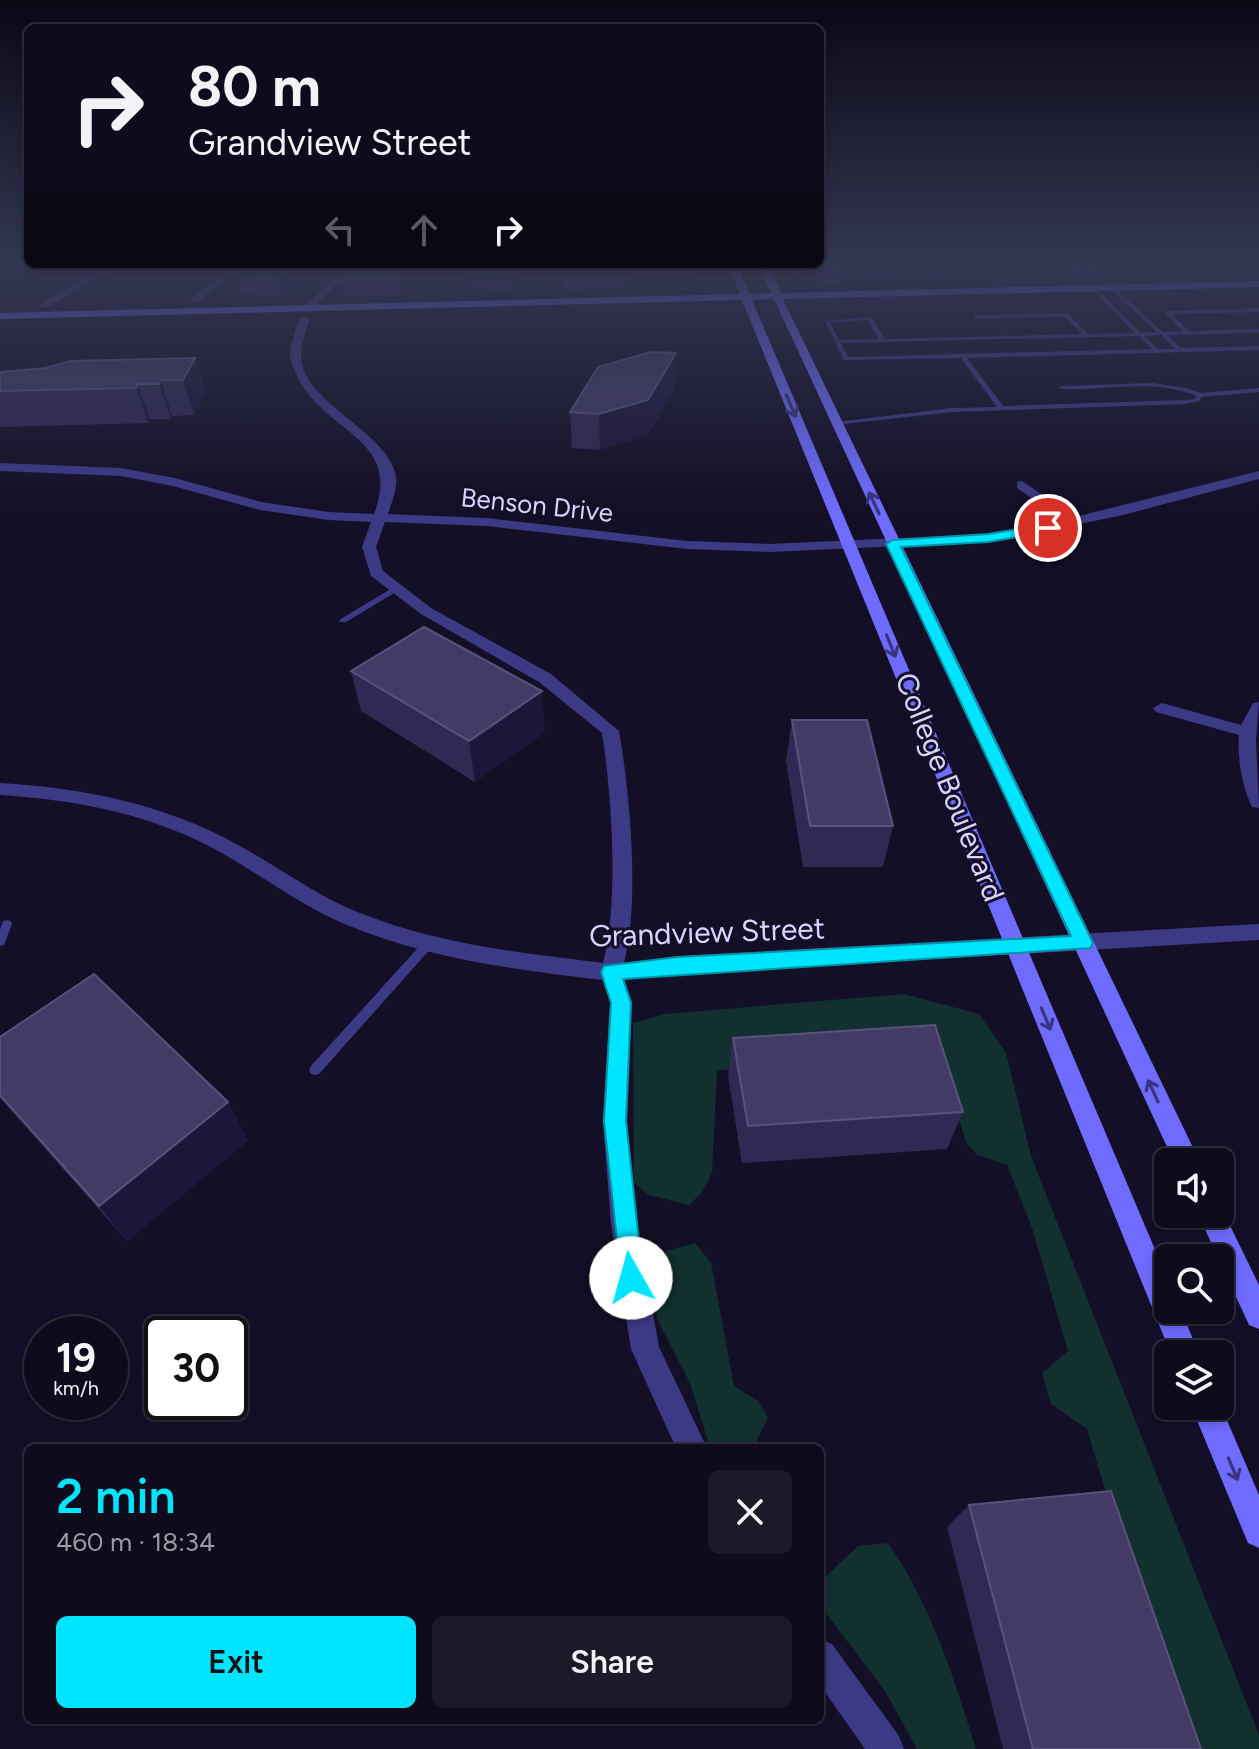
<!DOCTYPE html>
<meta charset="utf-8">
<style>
:root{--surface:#0e0b1c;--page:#1c1929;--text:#f1f3f6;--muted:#9b9ba3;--line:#2e2b3b;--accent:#00e5ff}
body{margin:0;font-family:Figtree,sans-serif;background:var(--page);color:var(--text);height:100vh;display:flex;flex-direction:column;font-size:30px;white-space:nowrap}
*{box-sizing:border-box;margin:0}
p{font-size:26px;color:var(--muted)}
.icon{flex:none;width:44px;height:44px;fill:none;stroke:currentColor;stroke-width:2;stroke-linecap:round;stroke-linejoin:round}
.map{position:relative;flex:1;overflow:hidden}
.sheet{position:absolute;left:24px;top:1444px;width:800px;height:280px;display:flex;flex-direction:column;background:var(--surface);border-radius:12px;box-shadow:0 4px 12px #0003,0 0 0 2px var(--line)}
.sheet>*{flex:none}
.top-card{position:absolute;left:24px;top:24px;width:800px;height:244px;border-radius:12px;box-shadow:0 4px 12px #0003,0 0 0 2px var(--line);background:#0e0b1c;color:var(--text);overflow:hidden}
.tools{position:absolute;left:1154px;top:1148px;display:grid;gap:16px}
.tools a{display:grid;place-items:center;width:80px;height:80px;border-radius:12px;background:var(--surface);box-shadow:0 4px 12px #0003,0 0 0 2px var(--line);font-size:40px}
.speed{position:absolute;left:24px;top:1316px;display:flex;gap:16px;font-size:40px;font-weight:700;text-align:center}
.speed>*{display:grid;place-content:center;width:104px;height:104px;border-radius:50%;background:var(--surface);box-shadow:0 4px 12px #0003,0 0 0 2px var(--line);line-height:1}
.speed small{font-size:20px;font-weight:400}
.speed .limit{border:4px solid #111;border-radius:12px;background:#fff;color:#111}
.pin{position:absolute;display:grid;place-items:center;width:68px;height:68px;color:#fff;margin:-34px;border:4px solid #fff;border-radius:50%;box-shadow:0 2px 8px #0007}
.me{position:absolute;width:88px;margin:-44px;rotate:353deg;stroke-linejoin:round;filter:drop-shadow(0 0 6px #0008)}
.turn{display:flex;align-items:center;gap:28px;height:168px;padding:0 32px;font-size:36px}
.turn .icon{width:104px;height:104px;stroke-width:2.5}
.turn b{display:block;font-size:56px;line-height:68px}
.lanes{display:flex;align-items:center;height:76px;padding:0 32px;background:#0003;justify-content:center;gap:40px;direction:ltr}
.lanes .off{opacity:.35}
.round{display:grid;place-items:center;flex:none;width:84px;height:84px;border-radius:12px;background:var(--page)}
.overview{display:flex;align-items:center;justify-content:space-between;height:136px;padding:0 32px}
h1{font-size:48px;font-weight:600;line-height:60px;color:var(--accent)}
.button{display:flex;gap:16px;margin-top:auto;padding:16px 32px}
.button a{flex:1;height:92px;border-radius:12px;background:var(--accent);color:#111;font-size:32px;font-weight:600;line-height:92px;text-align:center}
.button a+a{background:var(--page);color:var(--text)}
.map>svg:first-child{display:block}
</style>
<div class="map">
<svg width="1259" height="1749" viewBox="0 0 1259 1749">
<rect width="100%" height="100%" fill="#130f26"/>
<!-- green -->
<path fill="#12302f" d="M904 994 979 1014 1006 1053 1031 1156 1259 1735V1749H1182L1087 1429 1051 1404 1042 1373 1068 1351 1032 1228 1007 1165 978 1155 967 1144 940 1062 748 1066 717 1071 712 1173 703 1191 689 1205 649 1195 634 1183 633 1023 664 1014Z
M695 1243 711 1263 734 1386 758 1401 768 1418 757 1440 758 1448H710L690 1383 657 1319 651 1269 666 1251Z
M888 1543C931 1604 954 1678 976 1749H917L885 1691 822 1608 820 1582 858 1546Z"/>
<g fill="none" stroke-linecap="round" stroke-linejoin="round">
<!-- service -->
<path fill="#3d3a85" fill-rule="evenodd" d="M857 262H861L869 277 952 274 946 268 929 262C942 262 950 266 958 275L956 276 867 279 865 278Z
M1061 262H1070L1093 268 1163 332 1183 331 1166 314 1168 311 1259 308V312L1172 314 1189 331 1259 329V333L1167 335 1181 348 1259 346V350L967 358 1003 406 1186 400 1195 399 1197 396C1152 378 1106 391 1060 389V387L1062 386 1152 383 1186 388 1201 393 1259 388V392L1202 397 1199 401 1186 404 952 412 835 425V423L837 422 952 408 997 407 961 358 844 360 825 321 871 317 885 339 1082 334 1066 317 976 319 973 317 976 315 1067 313 1088 334 1135 333 1068 265ZM1074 266 1089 270 1157 332 1141 333ZM867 320 879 339 839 340 830 323ZM1161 335 1175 349H1158L1144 336ZM1139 336 1152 349 848 357 841 343Z
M279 264H283V267L334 264 281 270 279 269Z
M347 264H354L369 270 365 271Z
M394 587H397L401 589 346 622H340L339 620Z
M7 920 11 921 12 924 4 945 0 946V929L3 921Z
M429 939 433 940 434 943 433 946 319 1074 315 1075 311 1074 309 1070 311 1066 425 940Z"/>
<!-- minor -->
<path fill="#3d3a85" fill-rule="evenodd" d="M108 264H120L46 308 37 306Z
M235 264H246L197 302H191V298Z
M377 264H390L335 286 312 310 303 308 329 282Z
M304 316 309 319C307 330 301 344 301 355 300 401 383 429 395 472 399 486 392 501 388 514L487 518 687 541 770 544 988 534 1061 519 1017 488V482L1022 481 1075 517 1259 471V479L1119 516 988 542 770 552 687 549 487 526 385 522 376 547 383 571 431 608 551 674 619 731C630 794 640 902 624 963L678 956 1259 924V940L678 974 625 980 632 1003 627 1121 637 1224 659 1347 707 1448H676L631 1349 611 1224 603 1121 610 1003 603 980C515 970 424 958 342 923 301 905 266 879 227 856 157 815 80 800 0 795V783C83 788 165 804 238 845 279 867 316 896 360 913 437 944 521 953 603 963 619 903 612 796 602 733L539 682 421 614 371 576 362 547 371 522 329 520 260 510 173 486 121 476 0 471V463L121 468 175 478 261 502 329 512 374 514C404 435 320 433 296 373 294 368 290 361 290 356 290 344 296 330 299 319Z
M1259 702 1256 740 1259 808 1252 807C1242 786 1237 758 1239 735L1156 712 1153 708 1162 703 1241 725 1253 703Z
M820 1639 832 1644 899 1736 904 1749H865L820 1685Z"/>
<!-- secondary -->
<path fill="#6f6bff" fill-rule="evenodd" d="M727 264H737L749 294 771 293 757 264H767L781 293 1259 281V287L783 299 1200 1162H1174L774 299 752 300 1168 1280V1310H1181L1199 1354H1171L742 300 0 319V313L740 294Z
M1220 1205 1259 1285V1329L1249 1325 1198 1214H1220Z
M1220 1404 1259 1495V1548L1248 1543 1191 1406Z"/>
</g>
<!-- wall -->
<path fill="#312854" d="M563 264H625V288L565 290Z
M631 264H702L701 272 633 275Z
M794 264 845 266 842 282 804 283Z
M405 270 401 295H344L341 278Z
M514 271V290L471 289 470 273Z
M236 275 304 280 276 297 240 292Z
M195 358 205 392 194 415 172 416 171 419H150L148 423 0 427V372Z
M675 387 648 435 600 450 572 448 570 412Z
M351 671 545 732 475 782 361 711Z
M792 720 893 826 883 867H803L786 761Z
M0 1037 248 1140 127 1241 0 1098Z
M733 1038 963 1112 947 1149 742 1163 728 1076Z
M969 1505 1201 1749H1003L947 1527Z"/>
<!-- shaded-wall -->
<path fill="#1d163a" d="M301 264 304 280 276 297 272 280Z
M401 264H404L405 270 401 295 398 278Z
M676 353 675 387 648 435 600 450 599 414Z
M195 358 205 392 194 415 183 380Z
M161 380 172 416 171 419 159 384Z
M138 384 150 419 148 423 136 388Z
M542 691 545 732 475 782 469 741Z
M228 1102 248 1140 127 1241 99 1206Z"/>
<!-- building -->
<path fill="#433a66" stroke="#5a527e" stroke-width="2" d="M820 262H842L845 266 806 267 804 264H820Z
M255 264H301L272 280 236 275Z
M376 264H401L398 278H341Z
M470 264H513V274L470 273Z
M563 264H625V267L564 268Z
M651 352 676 353 648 400 599 414 570 412 598 367Z
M195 358 183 380H161L159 384H138L136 388 0 391V372L46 368 70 361Z
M424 627 542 691 469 741 351 671Z
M792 720H867L893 826H810Z
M94 974 228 1102 99 1206 0 1095V1037Z
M935 1025 963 1112 748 1126 733 1038Z
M1111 1491 1201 1749H1033L969 1505Z"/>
<!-- one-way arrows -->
<defs><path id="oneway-shaft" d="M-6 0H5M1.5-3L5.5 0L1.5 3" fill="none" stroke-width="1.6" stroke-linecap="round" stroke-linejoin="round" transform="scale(2)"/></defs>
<g stroke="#38347d">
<use href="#oneway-shaft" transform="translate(791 406) rotate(67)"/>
<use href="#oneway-shaft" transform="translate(874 503) rotate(-115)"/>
<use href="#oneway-shaft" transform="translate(891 646) rotate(68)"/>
<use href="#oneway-shaft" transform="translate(1046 1019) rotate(67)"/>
<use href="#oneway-shaft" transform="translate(1153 1091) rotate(-115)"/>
<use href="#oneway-shaft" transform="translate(1233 1469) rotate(67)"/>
</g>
<!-- sky -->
<linearGradient id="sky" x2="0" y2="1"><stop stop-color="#0a0815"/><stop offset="0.52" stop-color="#333752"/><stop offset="1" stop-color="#333752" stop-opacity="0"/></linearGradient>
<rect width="1259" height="507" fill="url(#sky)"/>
<!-- route -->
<path fill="#00e5ff" stroke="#0095a6" stroke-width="2" d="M1048 524 1055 528 1053 531 988 542 901 547 1093 943 1090 948 623 979 631 1003 626 1121 643 1278 640 1286 631 1290 622 1286 604 1121 611 1003 601 972 604 966 678 957 1071 936 886 544 893 540 988 534Z"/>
<g text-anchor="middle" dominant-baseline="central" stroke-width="6" stroke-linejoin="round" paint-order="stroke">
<!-- far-street labels -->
<g font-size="26" fill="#d9d4ff" stroke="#130f26">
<text transform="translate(537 505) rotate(6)">Benson Drive</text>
</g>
<!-- street labels -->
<g font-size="30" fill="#d9d4ff" stroke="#130f26">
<text transform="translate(950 787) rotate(68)">College Boulevard</text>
<text transform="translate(707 932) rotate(-2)">Grandview Street</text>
</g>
</g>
</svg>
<div class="tools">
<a><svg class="icon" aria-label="sound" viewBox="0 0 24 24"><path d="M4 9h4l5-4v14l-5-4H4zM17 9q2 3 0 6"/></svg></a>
<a><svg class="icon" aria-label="search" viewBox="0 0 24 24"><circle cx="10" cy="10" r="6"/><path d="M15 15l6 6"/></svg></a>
<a><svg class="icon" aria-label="layers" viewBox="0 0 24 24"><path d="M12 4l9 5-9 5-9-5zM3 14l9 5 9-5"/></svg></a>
</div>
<div class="speed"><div>19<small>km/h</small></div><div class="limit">30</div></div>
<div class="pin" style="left:1048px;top:528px;background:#d93025"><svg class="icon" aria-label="arrive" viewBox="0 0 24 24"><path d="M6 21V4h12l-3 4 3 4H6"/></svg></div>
<svg class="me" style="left:631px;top:1278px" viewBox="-20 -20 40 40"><circle r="19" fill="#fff"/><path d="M0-13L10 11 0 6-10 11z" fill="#00e5ff"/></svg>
<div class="top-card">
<div class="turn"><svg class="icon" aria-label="right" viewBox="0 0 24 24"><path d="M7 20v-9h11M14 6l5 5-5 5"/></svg><div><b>80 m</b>Grandview Street</div></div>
<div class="lanes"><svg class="icon off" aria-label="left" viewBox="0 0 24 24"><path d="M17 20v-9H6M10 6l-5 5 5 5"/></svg><svg class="icon off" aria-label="ahead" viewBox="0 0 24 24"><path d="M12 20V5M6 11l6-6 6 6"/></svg><svg class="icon" aria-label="right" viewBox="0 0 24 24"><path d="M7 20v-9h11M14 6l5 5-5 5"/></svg></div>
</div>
<section class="sheet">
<div class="overview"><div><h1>2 min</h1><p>460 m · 18:34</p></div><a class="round"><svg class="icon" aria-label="close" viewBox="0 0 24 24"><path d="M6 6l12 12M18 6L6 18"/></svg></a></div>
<div class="button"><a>Exit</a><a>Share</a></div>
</section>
</div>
